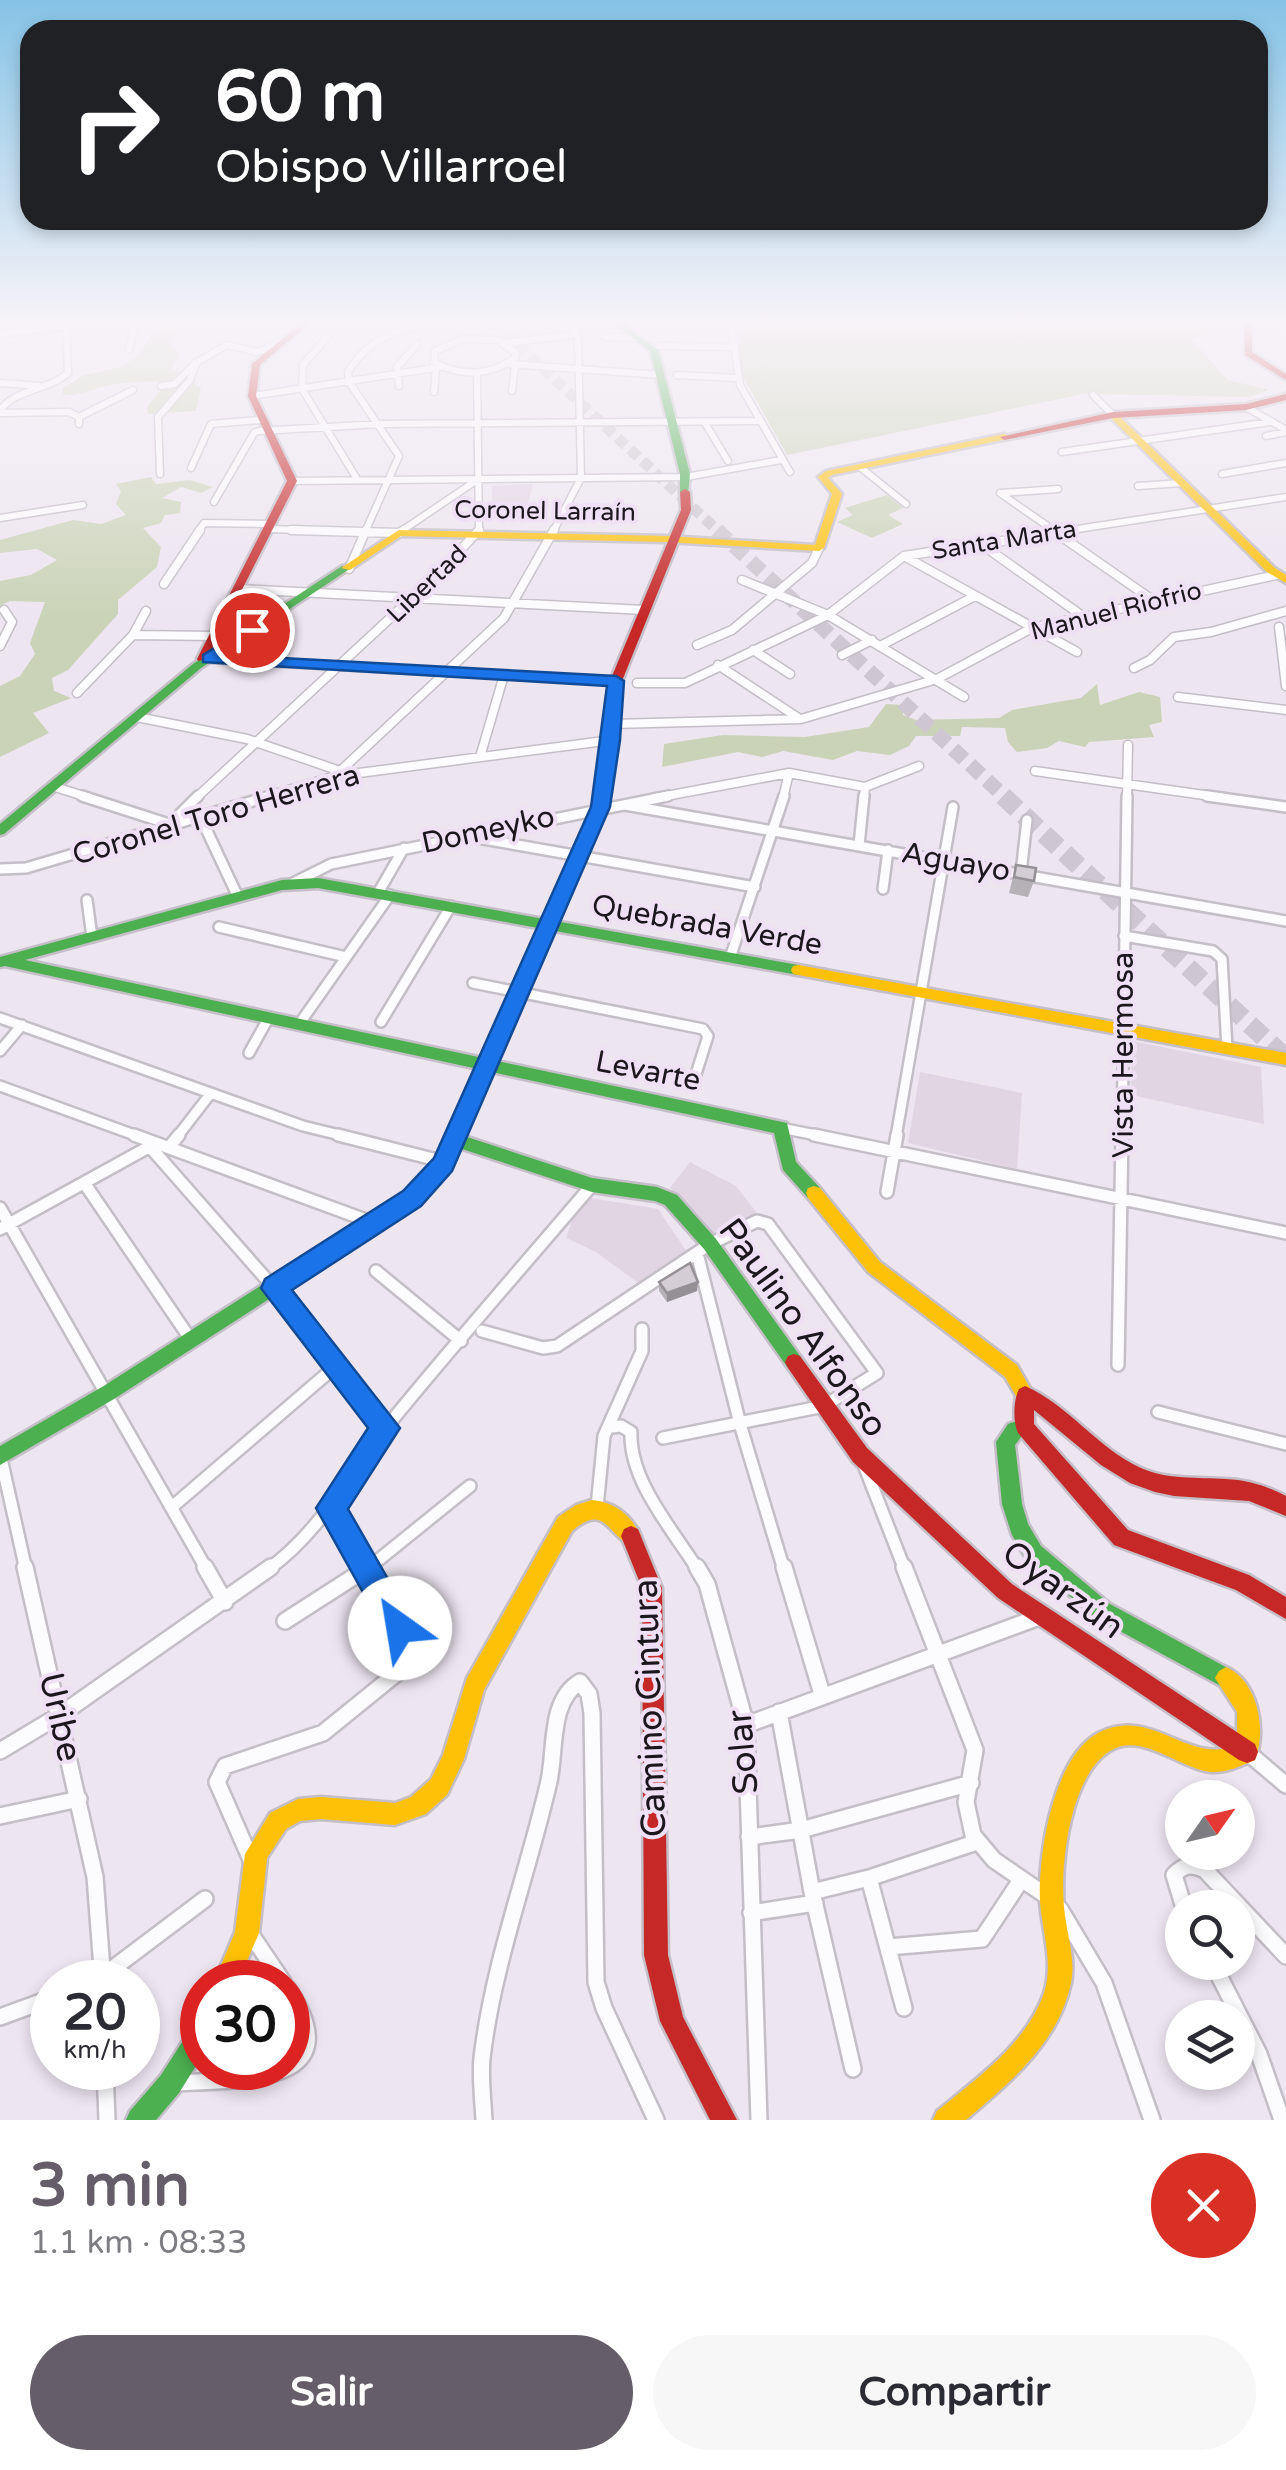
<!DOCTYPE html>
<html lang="es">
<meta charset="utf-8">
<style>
:root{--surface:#fff;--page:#f7f7f7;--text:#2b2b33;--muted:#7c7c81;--accent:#655e68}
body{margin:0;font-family:"Varela Round",sans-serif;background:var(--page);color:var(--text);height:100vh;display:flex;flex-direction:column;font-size:38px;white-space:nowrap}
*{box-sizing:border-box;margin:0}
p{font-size:32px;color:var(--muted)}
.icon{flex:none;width:55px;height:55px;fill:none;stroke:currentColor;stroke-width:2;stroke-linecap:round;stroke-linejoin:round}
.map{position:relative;height:2120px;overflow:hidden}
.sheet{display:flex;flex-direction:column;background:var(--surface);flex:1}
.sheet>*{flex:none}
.top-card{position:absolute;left:20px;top:20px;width:1248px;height:210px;border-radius:30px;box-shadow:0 5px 15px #0003;background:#202124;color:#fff;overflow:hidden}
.needle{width:65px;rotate:56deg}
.controls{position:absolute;left:1165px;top:1780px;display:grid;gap:20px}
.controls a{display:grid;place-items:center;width:90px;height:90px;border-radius:50%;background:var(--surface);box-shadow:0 5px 15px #0003;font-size:50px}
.speed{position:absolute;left:30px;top:1960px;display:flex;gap:20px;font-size:50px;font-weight:700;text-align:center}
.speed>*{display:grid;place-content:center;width:130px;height:130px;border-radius:50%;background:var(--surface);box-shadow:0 5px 15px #0003;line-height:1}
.speed small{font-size:25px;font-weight:400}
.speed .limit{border:15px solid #d22;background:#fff;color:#111}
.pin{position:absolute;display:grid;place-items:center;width:85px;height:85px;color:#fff;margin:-42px;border:5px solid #fff;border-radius:50%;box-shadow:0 2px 10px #0007}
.me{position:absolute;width:110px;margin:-55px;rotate:328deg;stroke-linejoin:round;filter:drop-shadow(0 0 8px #0008)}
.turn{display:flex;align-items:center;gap:35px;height:210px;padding:0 30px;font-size:45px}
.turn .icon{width:130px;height:130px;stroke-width:2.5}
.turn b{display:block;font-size:70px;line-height:85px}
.round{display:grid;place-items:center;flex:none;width:105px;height:105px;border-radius:52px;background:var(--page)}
.overview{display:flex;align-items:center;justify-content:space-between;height:170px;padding:0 30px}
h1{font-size:60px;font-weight:700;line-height:75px;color:var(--accent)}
.primary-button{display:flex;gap:20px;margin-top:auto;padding:20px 30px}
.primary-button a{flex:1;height:115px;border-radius:60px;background:var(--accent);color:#fff;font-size:40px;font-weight:700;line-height:115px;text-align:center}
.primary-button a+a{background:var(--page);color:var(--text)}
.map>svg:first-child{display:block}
</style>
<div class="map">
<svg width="1286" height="2120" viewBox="0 0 1286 2120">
<rect width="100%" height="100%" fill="#ede5f0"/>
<!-- education -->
<path fill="#e1d5e4" d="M533 484 524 518 492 519V486Z
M1132 1041 1261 1067 1264 1124 1131 1095Z
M920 1072 1022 1093 1017 1169 908 1143Z
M690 1162 736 1186 760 1217 713 1237 670 1188Z
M591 1198 658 1209 689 1255 641 1285 596 1252 566 1238 572 1221Z"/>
<!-- green -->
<path fill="#cad3b7" d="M158 322H205L207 326 193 332 179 331 170 345 180 354 171 368 201 388 196 411 148 414 147 407 161 389 158 381C142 382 126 382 110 385 93 388 80 397 63 395V388L84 375 121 367 130 361 141 353Z
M738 322H1223L1232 327 1191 339 1228 380 1269 390 1249 397 1084 394 787 455 741 373Z
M151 477 156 484 190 480 213 487 201 493 181 487 162 498 181 502 180 513 165 515 161 523 143 528 161 547 157 567 118 600V614L68 670 52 678 54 691 71 698 33 713 49 733 0 757V686L20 676 35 654 30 643 45 602 10 601 0 606V581L31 575 57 560 37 549 0 553V540L73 520 101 524 126 515 116 504 121 491 116 484Z
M887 495 903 508 888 515 903 524 872 538 837 522 853 515 845 508Z
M1097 684 1100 705 1139 692 1160 697 1162 722 1149 725 1154 737 1089 742 1085 747 1059 741 1047 748 1017 752 1008 742 1005 728 962 727 960 736H916L909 746 890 755 857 751 833 760 783 751 762 757 738 752 662 767 664 744 723 735 805 737 869 727 886 704 903 705V715L916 720 999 718 1012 710 1081 698Z"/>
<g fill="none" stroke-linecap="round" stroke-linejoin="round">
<!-- highway-tunnel-far2 -->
<path stroke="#cec6d0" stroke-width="11" stroke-dasharray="11 6" stroke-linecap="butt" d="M493 322 719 532"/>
<!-- highway-tunnel-far1 -->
<path stroke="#cec6d0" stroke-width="15" stroke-dasharray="15 8" stroke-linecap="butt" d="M717 530 1006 798"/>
<!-- highway-tunnel -->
<path stroke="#cec6d0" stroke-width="19" stroke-dasharray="19 9" stroke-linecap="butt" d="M1003 796 1286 1058"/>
<defs>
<path id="street-far4" d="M725 322 731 325 740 385 790 472
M0 334 99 322
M328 336 303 365 302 389 357 479
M605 337 638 338
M463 339 498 340 516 353 515 358C490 376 461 377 434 362L435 351Z
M507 343 577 334
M659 346 735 347
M129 349 136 322
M510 364 660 375
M477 372 479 532
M677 375 737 378
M0 383 40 386
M161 386 175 384 195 363
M399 386 397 367 417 344
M512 391 515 366
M434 392 436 368
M1093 395 1113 415
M252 396 441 367
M1246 407 1286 430
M0 410C17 388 48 391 68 373L66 322
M0 413 69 412 79 417V424
M79 417 133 390
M705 423 728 461
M1266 436 1286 432
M1062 452 1270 422
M860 467 906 504
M191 468 211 424 260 420
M160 474 158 417 190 380 197 362 227 345 258 352 286 340
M1222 474 1286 463
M292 481 686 477 781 460
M1138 486 1182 483
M1000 493 1056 532
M1001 493 1058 489
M214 502 254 433 259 431 381 424 758 421
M0 518 83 505
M269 529 372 532
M198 532 204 523 271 524
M365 532 399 456 349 382 348 372C368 338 398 330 435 322
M400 532 477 480
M553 532 581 478 578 336 570 322
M1058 532 1286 497"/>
<path id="street-far3" d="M291 530 399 533 404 530
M1052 530 1154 601
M981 544 1081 615
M904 556 1077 652
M349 569 366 530
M742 580 828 615 964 697
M164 584 200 530
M239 589 644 610
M1279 627 1286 686
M133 635 214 636
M697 645 732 630 812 563 819 548
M882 645 975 596
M0 646 12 622 4 610
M753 650 790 674
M842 655 872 640
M209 659 616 681
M718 665 800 719
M1134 668 1150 660 1174 637 1211 632 1286 611
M637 683H685L776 640 828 615 904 556 1075 530
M77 693 133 635 146 611
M1178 697 1286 710
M137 717 247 739 340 771
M613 724 801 719 937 679 1032 628 1276 575
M480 757 504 675
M1035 771 1225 798
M336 775 504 618 554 530
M52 786 90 798
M196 798 441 571 479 530
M261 798 336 776 612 740
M655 798 789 773 865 787
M783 798 789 773
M864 798 865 787 919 766
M1127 798 1128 745"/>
<path id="street-far2" d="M82 796 169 824
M1207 796 1286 807
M625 805 1286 921
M200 816 238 897
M171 823 198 796
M466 836 755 887
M859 845 864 796
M0 869 26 868 270 796
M1021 873 1027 820
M293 883 331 864 668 796
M883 889 888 850
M378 893 404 848
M87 900 92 937
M219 927 346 957
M1124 936 1213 951 1222 959 1227 1048
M730 958 784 796
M473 983 703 1029 708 1036 696 1074
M0 1018 303 1126 348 1137
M381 1022 451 906
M300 1023 390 895
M0 1051 22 1025
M249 1053 269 1017
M0 1086 140 1137
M781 1128 826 1137
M177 1137 211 1093
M896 1137 953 807
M1122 1137 1127 796"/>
<path id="street-far1" d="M134 1135 374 1223
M338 1135 445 1162
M814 1135 1286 1233
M170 1146 179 1135
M152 1149 274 1288 386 1428
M85 1184 191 1340
M887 1192 897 1135
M0 1208 207 1570
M0 1229 156 1143
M697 1253 740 1424 784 1570
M376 1271 461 1341
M482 1331 543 1348 557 1346 710 1244 757 1221 768 1224 877 1373 824 1406 663 1438
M1118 1365 1122 1135
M1158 1412 1286 1444
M611 1427 621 1426 631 1432C629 1481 673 1530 698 1570
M0 1454 26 1570
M864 1465 905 1570
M172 1507 336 1366
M597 1507 604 1436 642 1351V1329
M331 1508 367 1570
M267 1570C321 1532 349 1474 389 1424 455 1343 524 1265 592 1185
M366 1570 470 1486"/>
<path id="street" d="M25 1567 95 1877 103 1982
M205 1567 225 1602
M697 1567 707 1584 746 1725 759 2120
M784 1567 822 1694
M904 1567 975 1750 966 1802 973 1835 994 1860 1048 1897
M285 1621 369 1567
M779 1712 812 1892 853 2069
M746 1725 1039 1617
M0 1751 60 1715 271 1567
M1247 1752 1286 1785
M0 1816 79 1799
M749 1837 801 1830 971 1783
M252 1862 217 1782 225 1766 323 1733 418 1656 366 1567
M869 1878 904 2008
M812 1892 869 1878 977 1842
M1184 1908 1174 1875C1184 1864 1192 1864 1205 1870L1286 1956
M1060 1909 1104 1983 1152 2120
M751 1913 815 1903
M250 1933 283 1982
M888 1947 982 1939 1021 1880
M1212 1962 1259 2054 1282 2120
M95 1982 205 1899
M0 2017 52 1998
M105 2068 107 2120
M176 2083C242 2079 352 2086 288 1989
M484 2120C483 2100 480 2078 482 2058 493 1964 528 1873 549 1781 556 1749 549 1700 580 1682L589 1694 592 1713 596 1982 604 2008 656 2120"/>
<path id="fast" d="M611 322H620L658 350 690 474 688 494 680 492V474L650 351Z
M342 566 351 568 201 668 4 834 0 835V824L193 664Z
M318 878 798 965 805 970 798 975 318 888 282 890 25 960 483 1058 513 990 520 985 527 990 497 1061 787 1123 796 1162 820 1188 822 1193 820 1198 814 1200 808 1198 783 1170 774 1133 492 1072 464 1136 592 1178 657 1187 677 1195 716 1239 800 1356 803 1362 800 1368 794 1370 788 1368 704 1249 665 1205 655 1201 592 1192 459 1148 450 1169 418 1203 114 1399 0 1465V1446L102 1387 406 1193 438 1160 478 1069 5 966 0 967V957L282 880Z
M1025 1418 1032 1421 1034 1427 1032 1433 1021 1437 1015 1445 1022 1504 1028 1524 1041 1546 1110 1604 1233 1671 1237 1678 1233 1685 1226 1689 1219 1685 1096 1618 1027 1560 1012 1535 1002 1504 996 1442 1008 1424Z
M202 2022V2056L179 2093 156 2120H126L130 2111 161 2075 193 2025Z"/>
<path id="slow" d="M1110 413H1116L1275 568 1286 575V583L1267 572 1110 417Z
M1004 434 1007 435V439L832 475 828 478 842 494 824 548 819 551 666 542 401 536 350 570 341 568 399 530 666 536 815 545 832 494 818 477 826 471Z
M798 965 1286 1053V1065L793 974 791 970 793 966Z
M814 1186 820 1188 880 1262 1017 1365 1034 1395 1031 1401 1025 1404 1019 1401 1005 1377 868 1272 808 1198 806 1193 808 1188Z
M592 1500C615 1502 631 1515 641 1536L638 1543 631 1546C606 1533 605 1503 572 1531L484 1690 464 1759 447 1795 426 1814 395 1825 321 1819 300 1821 286 1829 267 1858 259 1933 238 1982H214L235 1932 245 1854 270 1813 298 1799 321 1797 395 1803 411 1797 431 1779 443 1755 467 1678 558 1517 576 1505Z
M1226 1667C1258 1681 1267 1730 1255 1760 1240 1766 1227 1773 1211 1772 1180 1769 1141 1731 1110 1751 1070 1776 1060 1864 1064 1907 1066 1932 1076 1957 1071 1983 1058 2044 1010 2082 966 2120H933L937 2111C977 2078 1026 2044 1044 1993 1054 1962 1042 1932 1040 1901 1038 1855 1053 1757 1098 1733 1152 1705 1188 1766 1237 1745V1712L1215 1678 1219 1671Z"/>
<path id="jam" d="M302 322H311L260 365 256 396 297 481 207 659 198 661 197 659 287 481 248 396 252 364Z
M1244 322H1252V352L1286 374V380L1245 355Z
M1286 394V400L1246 410 1113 418 1004 440 1000 437 1113 412 1246 404Z
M685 489 690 492 691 510 622 681 618 740 606 807 527 990 520 995 515 994 513 990 594 807 606 740 610 681 681 510 680 492Z
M794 1354 800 1356 867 1448 1012 1584 1255 1744 1258 1752 1255 1760 1247 1763 1239 1760 998 1598 853 1462 788 1368 785 1362 788 1356Z
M1025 1386C1069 1405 1097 1448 1141 1468 1167 1480 1197 1477 1226 1479 1248 1480 1267 1486 1286 1496V1516L1249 1501 1174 1496 1155 1492 1130 1483 1101 1465 1034 1410V1424L1128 1530 1249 1575 1286 1597V1619L1236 1590 1114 1545 1018 1433C1013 1422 1013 1401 1019 1389Z
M631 1526 638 1529 662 1588 668 1955 683 2017 737 2120H710L660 2021 644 1955 642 1588 621 1536 624 1529Z"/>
</defs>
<!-- street-far4 casing -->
<use href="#street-far4" stroke="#c4bec7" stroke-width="9"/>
<!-- street-far3 casing -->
<use href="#street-far3" stroke="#c4bec7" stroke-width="11"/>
<!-- street-far2 casing -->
<use href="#street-far2" stroke="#c4bec7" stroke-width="14"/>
<!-- street-far1 casing -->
<use href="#street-far1" stroke="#c4bec7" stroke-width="16"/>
<!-- street casing -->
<use href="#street" stroke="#c4bec7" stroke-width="20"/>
<!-- fast casing -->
<use href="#fast" stroke="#c4bec7" stroke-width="5"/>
<!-- slow casing -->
<use href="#slow" stroke="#c4bec7" stroke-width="5"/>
<!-- jam casing -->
<use href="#jam" stroke="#c4bec7" stroke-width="5"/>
<!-- street-far4 -->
<use href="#street-far4" stroke="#fcfbfd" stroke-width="6"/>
<!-- street-far3 -->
<use href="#street-far3" stroke="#fcfbfd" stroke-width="8"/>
<!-- street-far2 -->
<use href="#street-far2" stroke="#fcfbfd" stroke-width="9"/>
<!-- street-far1 -->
<use href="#street-far1" stroke="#fcfbfd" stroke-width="11"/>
<!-- street -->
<use href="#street" stroke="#fcfbfd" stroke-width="15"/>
<!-- fast -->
<use href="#fast" fill="#4caf50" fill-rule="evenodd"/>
<!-- slow -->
<use href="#slow" fill="#ffc107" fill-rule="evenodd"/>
<!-- jam -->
<use href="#jam" fill="#c62828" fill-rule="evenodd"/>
</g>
<!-- wall -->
<path fill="#b6b0b7" d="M1016 865 1034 881 1028 897 1009 893Z
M659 1282 697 1291 667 1302 659 1291Z"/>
<!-- shaded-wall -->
<path fill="#949095" d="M698 1282 697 1291 667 1302V1293Z"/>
<!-- building -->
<path fill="#d4cdd5" stroke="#949095" stroke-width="2.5" d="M1016 865 1036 868 1034 881 1014 877Z
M690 1263 698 1282 667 1293 659 1282Z"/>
<!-- sky -->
<linearGradient id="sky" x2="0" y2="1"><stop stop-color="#85c3e6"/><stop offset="0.52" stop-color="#f7f3f8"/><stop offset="1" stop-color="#f7f3f8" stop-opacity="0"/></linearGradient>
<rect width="1286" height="619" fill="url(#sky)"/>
<!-- route -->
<path fill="#1a73e8" stroke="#114b97" stroke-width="2.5" d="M252 625 260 630 257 633 226 655 616 676 624 681 620 740 610 807 452 1171 421 1206 292 1290 400 1428 348 1509 416 1628 411 1639 400 1643 389 1639 316 1508 368 1428 261 1288 265 1279 403 1191 434 1158 591 807 607 686 203 662V655Z"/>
<g text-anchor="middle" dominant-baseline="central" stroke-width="8" stroke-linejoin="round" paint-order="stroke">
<!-- far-street labels -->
<g font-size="25" fill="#1c161e" stroke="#efe0f5">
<text transform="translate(545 511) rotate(1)">Coronel Larraín</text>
<text transform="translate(1004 540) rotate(-9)">Santa Marta</text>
<text transform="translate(427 584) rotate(-44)">Libertad</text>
<text transform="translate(1116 611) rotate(-14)">Manuel Riofrio</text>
</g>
<!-- street labels -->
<g font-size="30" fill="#1c161e" stroke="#efe0f5">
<text transform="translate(216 815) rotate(-16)">Coronel Toro Herrera</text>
<text transform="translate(488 830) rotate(-12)">Domeyko</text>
<text transform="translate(956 862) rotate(10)">Aguayo</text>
<text transform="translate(707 925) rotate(10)">Quebrada Verde</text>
<text transform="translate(1123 1055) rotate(-90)">Vista Hermosa</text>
<text transform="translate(648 1071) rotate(11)">Levarte</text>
</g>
<!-- near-street labels -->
<g font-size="35" fill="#1c161e" stroke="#efe0f5">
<text transform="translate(803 1328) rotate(54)">Paulino Alfonso</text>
<text transform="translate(1063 1590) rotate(36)">Oyarzún</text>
<text transform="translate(650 1708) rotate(-92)">Camino Cintura</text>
<text transform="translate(60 1717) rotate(77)">Uribe</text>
<text transform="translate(743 1752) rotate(-95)">Solar</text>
</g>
</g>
</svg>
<div class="controls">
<a><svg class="needle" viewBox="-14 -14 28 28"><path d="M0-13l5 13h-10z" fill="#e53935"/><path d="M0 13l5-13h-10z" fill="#7c7c81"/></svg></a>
<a><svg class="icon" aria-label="search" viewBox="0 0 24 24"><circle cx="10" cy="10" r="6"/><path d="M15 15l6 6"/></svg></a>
<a><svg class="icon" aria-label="layers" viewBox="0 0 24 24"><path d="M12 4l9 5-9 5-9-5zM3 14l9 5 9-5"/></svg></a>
</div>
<div class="speed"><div>20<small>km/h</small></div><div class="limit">30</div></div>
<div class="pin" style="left:252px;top:630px;background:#d93025"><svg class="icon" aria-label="arrive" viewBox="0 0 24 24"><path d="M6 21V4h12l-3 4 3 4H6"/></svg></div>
<svg class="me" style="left:400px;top:1628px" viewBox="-20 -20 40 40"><circle r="19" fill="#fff"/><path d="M0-13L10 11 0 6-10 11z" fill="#1a73e8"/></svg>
<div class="top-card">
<div class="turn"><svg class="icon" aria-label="right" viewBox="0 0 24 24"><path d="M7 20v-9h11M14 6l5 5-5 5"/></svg><div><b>60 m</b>Obispo Villarroel</div></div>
</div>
</div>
<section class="sheet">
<div class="overview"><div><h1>3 min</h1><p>1.1 km · 08:33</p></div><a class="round" style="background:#d93025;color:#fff"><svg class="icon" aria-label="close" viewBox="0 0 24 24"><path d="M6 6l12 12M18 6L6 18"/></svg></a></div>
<div class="primary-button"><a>Salir</a><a>Compartir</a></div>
</section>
